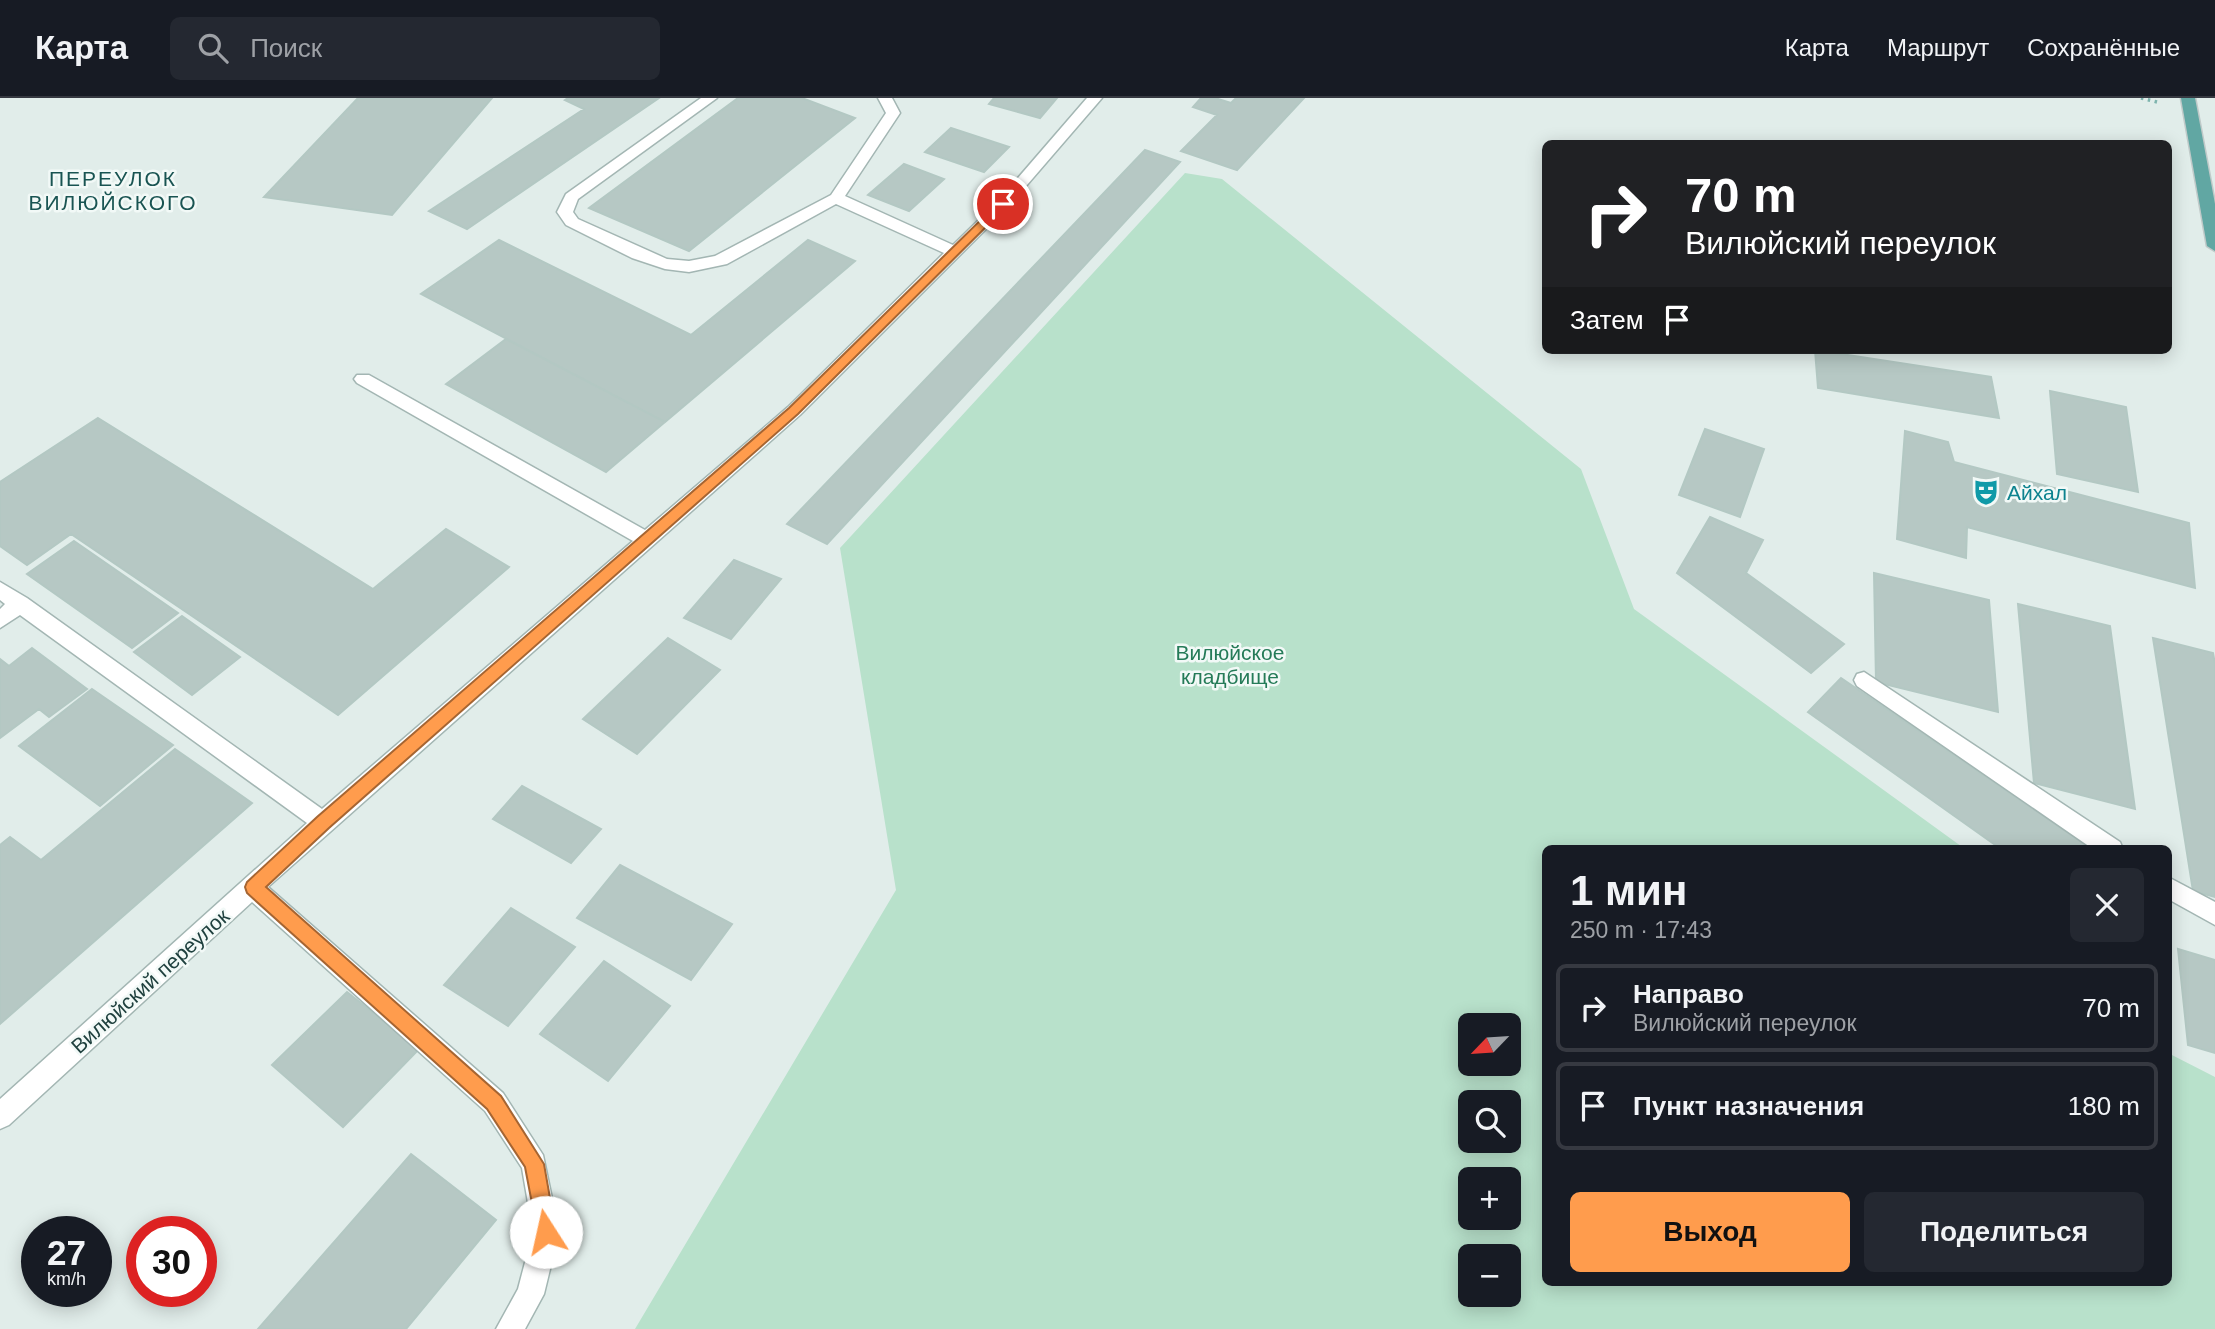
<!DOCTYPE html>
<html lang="ru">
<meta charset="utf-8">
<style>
:root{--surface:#171b24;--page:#242831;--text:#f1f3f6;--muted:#9ea1a6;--line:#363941;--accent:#ff9c4d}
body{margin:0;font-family:Arial,sans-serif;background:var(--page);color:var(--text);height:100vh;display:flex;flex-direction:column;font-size:26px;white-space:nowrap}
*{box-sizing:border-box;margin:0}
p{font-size:23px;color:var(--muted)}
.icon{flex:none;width:38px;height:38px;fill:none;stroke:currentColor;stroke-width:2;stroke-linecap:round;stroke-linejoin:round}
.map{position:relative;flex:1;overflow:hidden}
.side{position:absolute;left:1542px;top:747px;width:630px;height:441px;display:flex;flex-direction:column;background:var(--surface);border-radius:10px;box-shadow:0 4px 18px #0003}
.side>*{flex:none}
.top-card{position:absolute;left:1542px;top:42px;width:630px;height:214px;border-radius:10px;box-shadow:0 4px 18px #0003;background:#202124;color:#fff;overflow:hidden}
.needle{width:46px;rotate:245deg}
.controls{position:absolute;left:1458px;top:915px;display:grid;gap:14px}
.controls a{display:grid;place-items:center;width:63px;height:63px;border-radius:10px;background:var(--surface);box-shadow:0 4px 18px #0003;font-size:35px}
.speed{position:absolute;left:21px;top:1118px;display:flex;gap:14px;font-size:35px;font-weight:700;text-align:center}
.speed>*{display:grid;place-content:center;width:91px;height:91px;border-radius:50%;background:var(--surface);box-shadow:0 4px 18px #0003;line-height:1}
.speed small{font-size:18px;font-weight:400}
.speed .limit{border:10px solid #d22;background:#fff;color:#111}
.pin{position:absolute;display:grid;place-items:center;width:60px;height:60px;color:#fff;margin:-30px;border:4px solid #fff;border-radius:50%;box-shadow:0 2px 7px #0007}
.me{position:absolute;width:77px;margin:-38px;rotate:350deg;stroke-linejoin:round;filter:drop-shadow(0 0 5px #0008)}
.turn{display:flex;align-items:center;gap:24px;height:147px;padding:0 28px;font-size:32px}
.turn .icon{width:91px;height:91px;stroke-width:2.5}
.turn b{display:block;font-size:49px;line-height:60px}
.then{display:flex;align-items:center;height:66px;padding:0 28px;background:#0003;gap:14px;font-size:26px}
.round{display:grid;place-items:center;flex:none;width:74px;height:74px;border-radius:10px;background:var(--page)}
.headline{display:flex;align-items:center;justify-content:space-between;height:119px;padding:0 28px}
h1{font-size:42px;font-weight:800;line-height:52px}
.button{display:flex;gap:14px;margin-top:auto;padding:14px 28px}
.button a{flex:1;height:80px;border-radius:10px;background:var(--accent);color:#111;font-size:28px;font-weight:800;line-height:80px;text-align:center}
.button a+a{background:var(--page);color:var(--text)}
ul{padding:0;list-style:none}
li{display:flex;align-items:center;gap:21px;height:88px;margin:0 14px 10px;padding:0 14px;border:4px solid var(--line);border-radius:10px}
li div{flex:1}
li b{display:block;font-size:26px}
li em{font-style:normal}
header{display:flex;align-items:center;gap:42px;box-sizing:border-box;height:98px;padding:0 35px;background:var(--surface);border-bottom:2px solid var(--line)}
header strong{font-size:33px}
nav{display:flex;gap:38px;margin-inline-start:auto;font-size:24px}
.search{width:490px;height:63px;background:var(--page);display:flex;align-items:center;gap:18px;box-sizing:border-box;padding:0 24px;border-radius:10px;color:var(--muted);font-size:26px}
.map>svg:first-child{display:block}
</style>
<header>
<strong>Карта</strong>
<div class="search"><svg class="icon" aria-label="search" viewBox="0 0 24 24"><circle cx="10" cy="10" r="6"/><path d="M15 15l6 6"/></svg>Поиск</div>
<nav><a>Карта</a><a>Маршрут</a><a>Сохранённые</a></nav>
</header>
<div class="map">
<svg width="2215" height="1231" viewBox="0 0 2215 1231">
<rect width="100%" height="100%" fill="#e1edea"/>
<!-- green -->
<path fill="#b8e1cb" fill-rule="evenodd" d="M1185 75 1222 81 1581 371 1634 511 1965 751H1545V1185H2168V955L2215 979V1231H635L896 792 840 450ZM1470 928H1508V966H1470ZM1470 1004H1508V1043H1470ZM1470 1082H1508V1120H1470ZM1470 1158H1508V1197H1470Z"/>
<!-- building -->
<path fill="#b6c8c4" stroke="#b3c8c3" stroke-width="2" d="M358 0H492L392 117 264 99Z
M568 0H659L467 131 429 113 584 11 565 2Z
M738 0H802L855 20 689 153 589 110Z
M994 0H1057L1040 20 989 6Z
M1201 0H1215L1231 5 1236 0H1304L1237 72 1181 53 1217 17 1193 9Z
M951 30 1009 49 984 74 925 54Z
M1145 52 1180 64 827 446 787 426Z
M904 66 944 81 909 113 868 97Z
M499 142 691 237 808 142 855 163 665 324 421 196Z
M506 241 665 324 606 374 446 286Z
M1815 252 1991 279 1999 320 1818 290Z
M2050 293 2126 309 2138 394 2057 376Z
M98 320 373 491 446 431 509 469 338 617 71 436 27 467 0 448V384Z
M1705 331 1764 351 1740 419 1679 397Z
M1905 333 1948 344 1954 364 2189 425 2195 490 1967 429 1966 460 1897 441Z
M1710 419 1763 442 1746 475 1844 546 1811 575 1677 475Z
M74 443 178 515 132 550 27 476Z
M734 462 781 481 731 541 684 520Z
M1874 475 1989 502 1998 614 1876 584Z
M2018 506 2110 528 2135 711 2034 685Z
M182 518 240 559 192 597 134 554Z
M668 540 720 572 637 656 583 621Z
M2153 540 2213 555 2215 566V799L2193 793Z
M32 550 87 591 49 619 39 611 0 640V561L9 568Z
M1841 580 2092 751H2001L1808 614Z
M92 591 173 647 100 708 19 648Z
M175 651 252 705 0 926V747L10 739 41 762Z
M522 688 601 731 571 765 493 721Z
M620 767 732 826 691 882 577 820Z
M511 810 575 849 508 928 444 887Z
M2178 851 2215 862V955L2188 947Z
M604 863 670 908 608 983 540 936Z
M347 894 419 951 343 1029 272 967Z
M411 1056 496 1122 406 1231H258Z"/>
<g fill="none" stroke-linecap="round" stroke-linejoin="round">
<defs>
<path id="minor" d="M701 0H717L578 101 573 114 578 121 667 161 689 163 715 158 831 97 886 15 878 0H892L900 15 845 98 953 147 998 103 1087 0H1102L1008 109 800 317 268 789 503 995 543 1057 559 1134 544 1196 525 1231H496L518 1191 533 1134 522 1070 485 1013 252 804 9 1027 0 1031V1001L307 725 20 517 0 530V511L5 506 0 502V484L27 500 322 711 633 443 357 285 354 281 357 277H369L645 432 788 309 944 155 836 106 727 166 689 174 665 171 632 160 566 127 557 114 566 96Z
M1864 574 2120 744 2123 751H2093L1857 588 1854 582 1857 576Z
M2168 779 2215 804V827L2168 801Z"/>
<path id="major" d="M2181 0H2195L2215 106V153L2207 148Z"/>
</defs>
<!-- minor casing -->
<use href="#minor" stroke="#a3b6b3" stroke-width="3"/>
<!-- major casing -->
<use href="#major" stroke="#c0cac9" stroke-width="3"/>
<!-- path -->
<path stroke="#7eb4ae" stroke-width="3.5" stroke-dasharray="2.5 4.5" stroke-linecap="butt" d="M2141 0 2157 4"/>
<!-- minor -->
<use href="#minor" fill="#fff" fill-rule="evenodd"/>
<!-- major -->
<use href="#major" fill="#61a7a3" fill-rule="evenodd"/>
</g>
<!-- route -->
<path fill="#ff9c4d" stroke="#a66532" stroke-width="2" d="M999 104 1009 106 798 316 329 730 266 789 501 998 544 1066 556 1134 553 1142 546 1144 539 1142 525 1069 487 1011 247 795 245 789 247 784 317 719 789 310Z"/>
<!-- icons -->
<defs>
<symbol id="theatre-bare" viewBox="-9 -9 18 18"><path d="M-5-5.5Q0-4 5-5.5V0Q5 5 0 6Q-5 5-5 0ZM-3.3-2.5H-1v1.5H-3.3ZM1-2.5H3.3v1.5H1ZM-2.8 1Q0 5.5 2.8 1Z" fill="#0f9aa8" stroke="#f2f9f7" stroke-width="2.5" paint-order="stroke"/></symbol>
</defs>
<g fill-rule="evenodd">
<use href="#theatre-bare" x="1967" y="375" width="38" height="38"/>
</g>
<g text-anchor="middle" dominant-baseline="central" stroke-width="5" stroke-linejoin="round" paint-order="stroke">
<!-- far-quarter labels -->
<g font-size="21" letter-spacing="2" fill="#195452" stroke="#f2f9f7">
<text x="113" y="80">ПЕРЕУЛОК<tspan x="113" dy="24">ВИЛЮЙСКОГО</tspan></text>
</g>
<!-- culture labels -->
<g font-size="21" fill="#0d838f" stroke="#f2f9f7" text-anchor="start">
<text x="2007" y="394">Айхал</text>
</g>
<!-- park labels -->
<g font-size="21" fill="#257b58" stroke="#f2f9f7">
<text x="1230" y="554">Вилюйское<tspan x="1230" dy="24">кладбище</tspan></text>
</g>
<!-- street labels -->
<g font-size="21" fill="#1f403e" stroke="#f2f9f7">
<text transform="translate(150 883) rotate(-42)">Вилюйский переулок</text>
</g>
</g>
</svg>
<div class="controls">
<a><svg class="needle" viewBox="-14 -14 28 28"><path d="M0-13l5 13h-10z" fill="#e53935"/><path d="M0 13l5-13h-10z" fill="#9ea1a6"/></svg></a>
<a><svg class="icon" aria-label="search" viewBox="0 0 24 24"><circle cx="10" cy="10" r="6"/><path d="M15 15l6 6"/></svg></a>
<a>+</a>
<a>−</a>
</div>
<div class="speed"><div>27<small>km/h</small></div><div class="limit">30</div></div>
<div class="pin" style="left:1003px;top:106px;background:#d93025"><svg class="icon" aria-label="arrive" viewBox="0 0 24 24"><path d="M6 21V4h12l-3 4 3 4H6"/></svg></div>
<svg class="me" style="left:546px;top:1134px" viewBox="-20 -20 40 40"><circle r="19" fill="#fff"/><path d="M0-13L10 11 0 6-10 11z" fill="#ff9c4d"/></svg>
<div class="top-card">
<div class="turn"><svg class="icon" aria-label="right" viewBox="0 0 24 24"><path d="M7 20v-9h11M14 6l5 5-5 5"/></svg><div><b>70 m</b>Вилюйский переулок</div></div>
<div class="then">Затем<svg class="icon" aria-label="arrive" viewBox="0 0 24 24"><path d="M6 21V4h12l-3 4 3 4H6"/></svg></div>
</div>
<section class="side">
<div class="headline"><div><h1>1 мин</h1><p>250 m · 17:43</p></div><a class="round"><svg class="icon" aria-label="close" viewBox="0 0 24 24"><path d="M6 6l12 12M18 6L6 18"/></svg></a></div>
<ul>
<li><svg class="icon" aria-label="right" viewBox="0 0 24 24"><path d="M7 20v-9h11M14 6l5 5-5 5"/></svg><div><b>Направо</b><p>Вилюйский переулок</p></div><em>70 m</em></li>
<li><svg class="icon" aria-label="arrive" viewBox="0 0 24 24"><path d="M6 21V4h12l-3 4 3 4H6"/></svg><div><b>Пункт назначения</b></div><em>180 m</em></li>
</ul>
<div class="button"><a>Выход</a><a>Поделиться</a></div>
</section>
</div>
